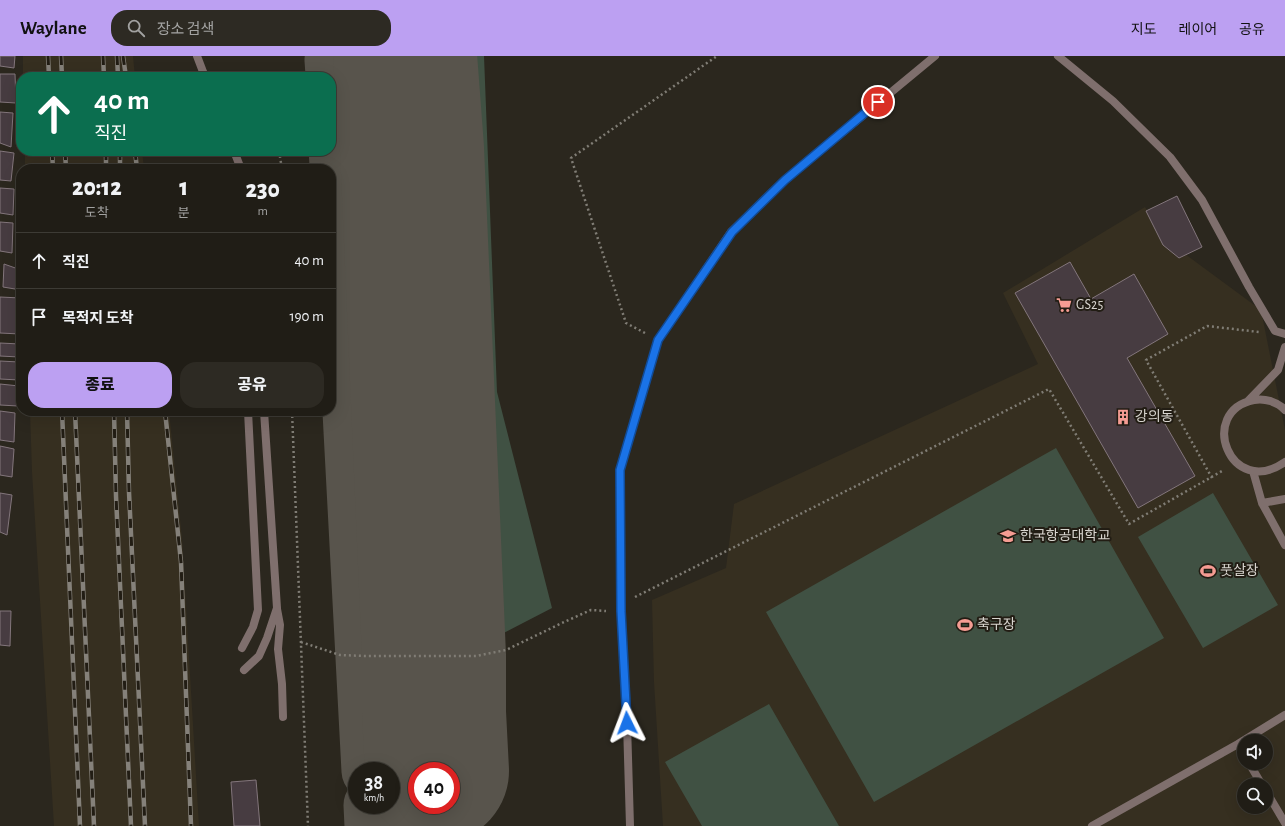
<!DOCTYPE html>
<html lang="ko">
<meta charset="utf-8">
<style>
:root{--surface:#201d16;--page:#2d2a23;--text:#f1f3f6;--muted:#a2a2a1;--line:#3d3b35;--accent:#bca0f2}
body{margin:0;font-family:"Alegreya Sans","Noto Sans KR",sans-serif;background:var(--page);color:var(--text);height:100vh;display:flex;flex-direction:column;font-size:15px;white-space:nowrap}
*{box-sizing:border-box;margin:0}
p{font-size:13px;color:var(--muted)}
.icon{flex:none;width:22px;height:22px;fill:none;stroke:currentColor;stroke-width:2;stroke-linecap:round;stroke-linejoin:round}
.map{position:relative;flex:1;overflow:hidden}
.side{position:absolute;left:16px;top:108px;width:320px;height:252px;display:flex;flex-direction:column;background:var(--surface);border-radius:16px;box-shadow:0 4px 16px #0002,0 0 0 1px var(--line)}
.side>*{flex:none}
.top-card{position:absolute;left:16px;top:16px;width:320px;height:84px;border-radius:16px;box-shadow:0 4px 16px #0002,0 0 0 1px var(--line);background:#0b6e4f;color:#fff;overflow:hidden}
.controls{position:absolute;left:1237px;top:678px;display:grid;gap:8px}
.controls a{display:grid;place-items:center;width:36px;height:36px;border-radius:50%;background:var(--surface);box-shadow:0 4px 16px #0002,0 0 0 1px var(--line);font-size:20px}
.speed{position:absolute;left:348px;top:706px;display:flex;gap:8px;font-size:20px;font-weight:700;text-align:center}
.speed>*{display:grid;place-content:center;width:52px;height:52px;border-radius:50%;background:var(--surface);box-shadow:0 4px 16px #0002,0 0 0 1px var(--line);line-height:1}
.speed small{font-size:10px;font-weight:400}
.speed .limit{border:6px solid #d22;background:#fff;color:#111}
.pin{position:absolute;display:grid;place-items:center;width:34px;height:34px;color:#fff;margin:-17px;border:2px solid #fff;border-radius:50%;box-shadow:0 1px 4px #0007}
.me{position:absolute;width:44px;margin:-22px;rotate:357deg;stroke-linejoin:round;filter:drop-shadow(0 0 3px #0008)}
.turn{display:flex;align-items:center;gap:14px;height:84px;padding:0 12px;font-size:18px}
.turn .icon{width:52px;height:52px;stroke-width:2.5}
.turn b{display:block;font-size:28px;line-height:34px}
.eta{display:flex;justify-content:space-evenly;align-items:center;height:68px;text-align:center}
.eta b{font-size:24px;font-weight:800;line-height:28px}
.button{display:flex;gap:8px;margin-top:auto;padding:8px 12px}
.button a{flex:1;height:46px;border-radius:16px;background:var(--accent);color:#111;font-size:16px;font-weight:800;line-height:46px;text-align:center}
.button a+a{background:var(--page);color:var(--text)}
ul{padding:0;list-style:none}
li{display:flex;align-items:center;gap:12px;height:56px;padding:0 12px;border-top:1px solid var(--line)}
li div{flex:1}
li b{display:block;font-size:15px}
li em{font-style:normal}
header{display:flex;align-items:center;gap:24px;box-sizing:border-box;height:56px;padding:0 20px;background:var(--accent);color:#111}
header strong{font-size:19px}
nav{display:flex;gap:22px;margin-inline-start:auto;font-size:14px}
.search{width:280px;height:36px;background:var(--page);display:flex;align-items:center;gap:10px;box-sizing:border-box;padding:0 14px;border-radius:16px;color:var(--muted);font-size:15px}
.map>svg:first-child{display:block}
</style>
<header>
<strong>Waylane</strong>
<div class="search"><svg class="icon" aria-label="search" viewBox="0 0 24 24"><circle cx="10" cy="10" r="6"/><path d="M15 15l6 6"/></svg>장소 검색</div>
<nav><a>지도</a><a>레이어</a><a>공유</a></nav>
</header>
<div class="map">
<svg width="1285" height="770" viewBox="0 0 1285 770">
<rect width="100%" height="100%" fill="#2b271e"/>
<!-- built -->
<path fill="#362f20" fill-rule="evenodd" d="M23 0H133L135 21H23Z
M25 95H142L144 113H25Z
M1145 151 1163 180 1185 198 1261 254 1285 374V770H663L654 626 652 544 726 512 734 448 1038 308 1003 237ZM1244 685H1266V707H1244ZM1244 729H1266V751H1244Z
M30 355H169L182 483 199 770H54L32 416Z"/>
<!-- green -->
<path fill="#405143" d="M351 0H379L380 26 352 21Z
M439 0H484L497 336 552 552 492 583H467Z
M1056 392 1164 582 874 746 766 556Z
M1213 437 1278 549 1203 592 1138 481Z
M769 648 839 770H702L665 706Z"/>
<g fill="none" stroke-linecap="round" stroke-linejoin="round">
<!-- taxiway -->
<path stroke="#58544c" stroke-width="57" d="M333 4 337 61V91L370 715
M371 63C392 61 404 76 412 93
M337 91 342 81 349 73 359 66 371 63 395 51 401 41 406 25
M368 663 434 657
M372 749 373 770"/>
<!-- runway -->
<path stroke="#58544c" stroke-width="144" d="M405 0 412 93 434 600V657L437 715"/>
</g>
<!-- building -->
<path fill="#473c41" stroke="#83767c" d="M0 0H15L14 12 0 10Z
M0 18H15L16 47 0 46Z
M0 56 13 57 11 91 0 87Z
M0 95 14 97 11 125 0 124Z
M0 132 14 133 13 159 0 157Z
M1177 140 1202 191 1179 202 1163 189 1146 155Z
M0 166 13 167 12 197 0 195Z
M1070 206 1091 243 1134 218 1168 278 1127 302 1195 420 1138 452 1015 237Z
M4 208 21 214V234L3 231Z
M0 241 21 242 20 278 0 277Z
M0 287 20 288 19 301 0 300Z
M0 305 19 306V324L0 323Z
M0 328 19 330 18 350 0 349Z
M0 355 15 357 14 386 0 384Z
M0 390 14 393 12 421 0 419Z
M0 437 12 439 7 479 0 476Z
M0 555H11L10 590 0 589Z
M256 724 260 770H234L231 726Z"/>
<g fill="none" stroke-linecap="round" stroke-linejoin="round">
<!-- path -->
<path stroke="#807d75" stroke-width="2.5" stroke-dasharray="2 3" stroke-linecap="butt" d="M279 95 282 113
M645 277 626 267 571 102 717 0
M292 355 308 770
M1212 422 1146 304 1207 270 1259 276
M635 541 1049 333 1129 468 1222 415
M301 586 340 599 365 600H476L506 594 564 566 591 554 606 555"/>
<!-- service -->
<path stroke="#7f6f6d" stroke-width="8" d="M197 0 205 21
M1058 0 1113 45 1170 101 1202 144 1249 231 1275 275 1285 278
M234 95 241 113
M1253 415 1262 447 1285 489
M1262 447 1285 443
M277 553 280 569 278 593 282 628 283 661
M242 592 253 571 258 554 248 355
M244 614 259 600 267 582 277 552 264 355
M1238 688 1244 698
M1249 707 1262 729
M1266 735 1285 767
M1092 770 1238 688 1285 659"/>
<!-- minor -->
<path stroke="#7f6f6d" stroke-width="8" d="M1248 345 1278 314 1285 291
M1285 354C1278 346 1265 342 1254 344 1197 355 1230 444 1285 406"/>
<!-- tertiary -->
<path stroke="#7f6f6d" stroke-width="8" d="M630 770 627 667 621 555 620 414 658 284 731 176 785 124 935 0"/>
<defs>
<path id="rail" d="M48 0 49 21
M61 0 62 21
M103 0 104 21
M117 0 118 21
M123 0 126 21
M52 95 53 113
M65 95 66 113
M106 95V113
M120 95V113
M135 95 137 113
M62 355 80 770
M75 355 94 770
M114 355 116 440 131 770
M127 355 129 436 145 770
M165 355 181 506 191 770"/>
</defs>
<!-- rail casing -->
<use href="#rail" stroke="#85817a" stroke-width="4.5"/>
<!-- rail -->
<use href="#rail" stroke="#221d14" stroke-width="3" stroke-dasharray="9" stroke-linecap="butt"/>
</g>
<g fill="none" stroke-linecap="round" stroke-linejoin="round">
<defs>
<path id="route" d="M627 667 621 555 620 414 658 284 732 176 785 124 878 46"/>
</defs>
<!-- route casing -->
<use href="#route" stroke="#114b97" stroke-width="10"/>
<!-- route -->
<use href="#route" stroke="#1a73e8" stroke-width="7"/>
</g>
<!-- icons -->
<defs>
<symbol id="supermarket-bare" viewBox="-9 -9 18 18"><path d="M-6-5.5h2.5l.6 2H6L4.5 2H-2.5L-4.4-4H-6ZM-1.5 3.2a1.3 1.3 0 1 0 .1 0ZM3 3.2a1.3 1.3 0 1 0 .1 0Z" fill="#f59c93" stroke="#221d14" stroke-width="2.5" paint-order="stroke"/></symbol>
<symbol id="building-bare" viewBox="-9 -9 18 18"><path d="M-4-6H4V6H1V3H-1V6H-4ZM-2.5-4.3h1.7v1.8h-1.7ZM.8-4.3h1.7v1.8H.8ZM-2.5-1h1.7V.8h-1.7ZM.8-1h1.7V.8H.8Z" fill="#f59c93" stroke="#221d14" stroke-width="2.5" paint-order="stroke"/></symbol>
<symbol id="university-bare" viewBox="-9 -9 18 18"><path d="M0-5L7-2L0 1L-7-2ZM-4 1L0 2.5L4 1V4Q0 6-4 4Z" fill="#f59c93" stroke="#221d14" stroke-width="2.5" paint-order="stroke"/></symbol>
<symbol id="stadium-bare" viewBox="-9 -9 18 18"><path d="M0-5a6.5 5 0 1 0 0 10a6.5 5 0 1 0 0-10ZM-3.5-1.8h7v3.6h-7Z" fill="#f59c93" stroke="#221d14" stroke-width="2.5" paint-order="stroke"/></symbol>
</defs>
<g fill-rule="evenodd">
<use href="#supermarket-bare" x="1053" y="238" width="22" height="22"/>
<use href="#building-bare" x="1112" y="350" width="22" height="22"/>
<use href="#university-bare" x="997" y="469" width="22" height="22"/>
<use href="#stadium-bare" x="1197" y="504" width="22" height="22"/>
<use href="#stadium-bare" x="954" y="558" width="22" height="22"/>
</g>
<g text-anchor="middle" dominant-baseline="central" stroke-width="4" stroke-linejoin="round" paint-order="stroke">
<!-- poi labels -->
<g font-size="14" fill="#d8d5cf" stroke="#221d14" text-anchor="start">
<text x="1076" y="249">GS25</text>
<text x="1135" y="361">강의동</text>
<text x="1020" y="480">한국항공대학교</text>
<text x="1220" y="515">풋살장</text>
<text x="977" y="569">축구장</text>
</g>
</g>
</svg>
<div class="controls">
<a><svg class="icon" aria-label="sound" viewBox="0 0 24 24"><path d="M4 9h4l5-4v14l-5-4H4zM17 9q2 3 0 6"/></svg></a>
<a><svg class="icon" aria-label="search" viewBox="0 0 24 24"><circle cx="10" cy="10" r="6"/><path d="M15 15l6 6"/></svg></a>
</div>
<div class="speed"><div>38<small>km/h</small></div><div class="limit">40</div></div>
<div class="pin" style="left:878px;top:46px;background:#d93025"><svg class="icon" aria-label="arrive" viewBox="0 0 24 24"><path d="M6 21V4h12l-3 4 3 4H6"/></svg></div>
<svg class="me" style="left:627px;top:667px" viewBox="-20 -20 40 40"><path d="M0-17L14 15 0 8-14 15z" fill="#1a73e8" stroke="#fff" stroke-width="4"/></svg>
<div class="top-card">
<div class="turn"><svg class="icon" aria-label="ahead" viewBox="0 0 24 24"><path d="M12 20V5M6 11l6-6 6 6"/></svg><div><b>40 m</b>직진</div></div>
</div>
<section class="side">
<div class="eta">
<div><b>20:12</b><p>도착</p></div>
<div><b>1</b><p>분</p></div>
<div><b>230</b><p>m</p></div>
</div>
<ul>
<li><svg class="icon" aria-label="ahead" viewBox="0 0 24 24"><path d="M12 20V5M6 11l6-6 6 6"/></svg><div><b>직진</b></div><em>40 m</em></li>
<li><svg class="icon" aria-label="arrive" viewBox="0 0 24 24"><path d="M6 21V4h12l-3 4 3 4H6"/></svg><div><b>목적지 도착</b></div><em>190 m</em></li>
</ul>
<div class="button"><a>종료</a><a>공유</a></div>
</section>
</div>
